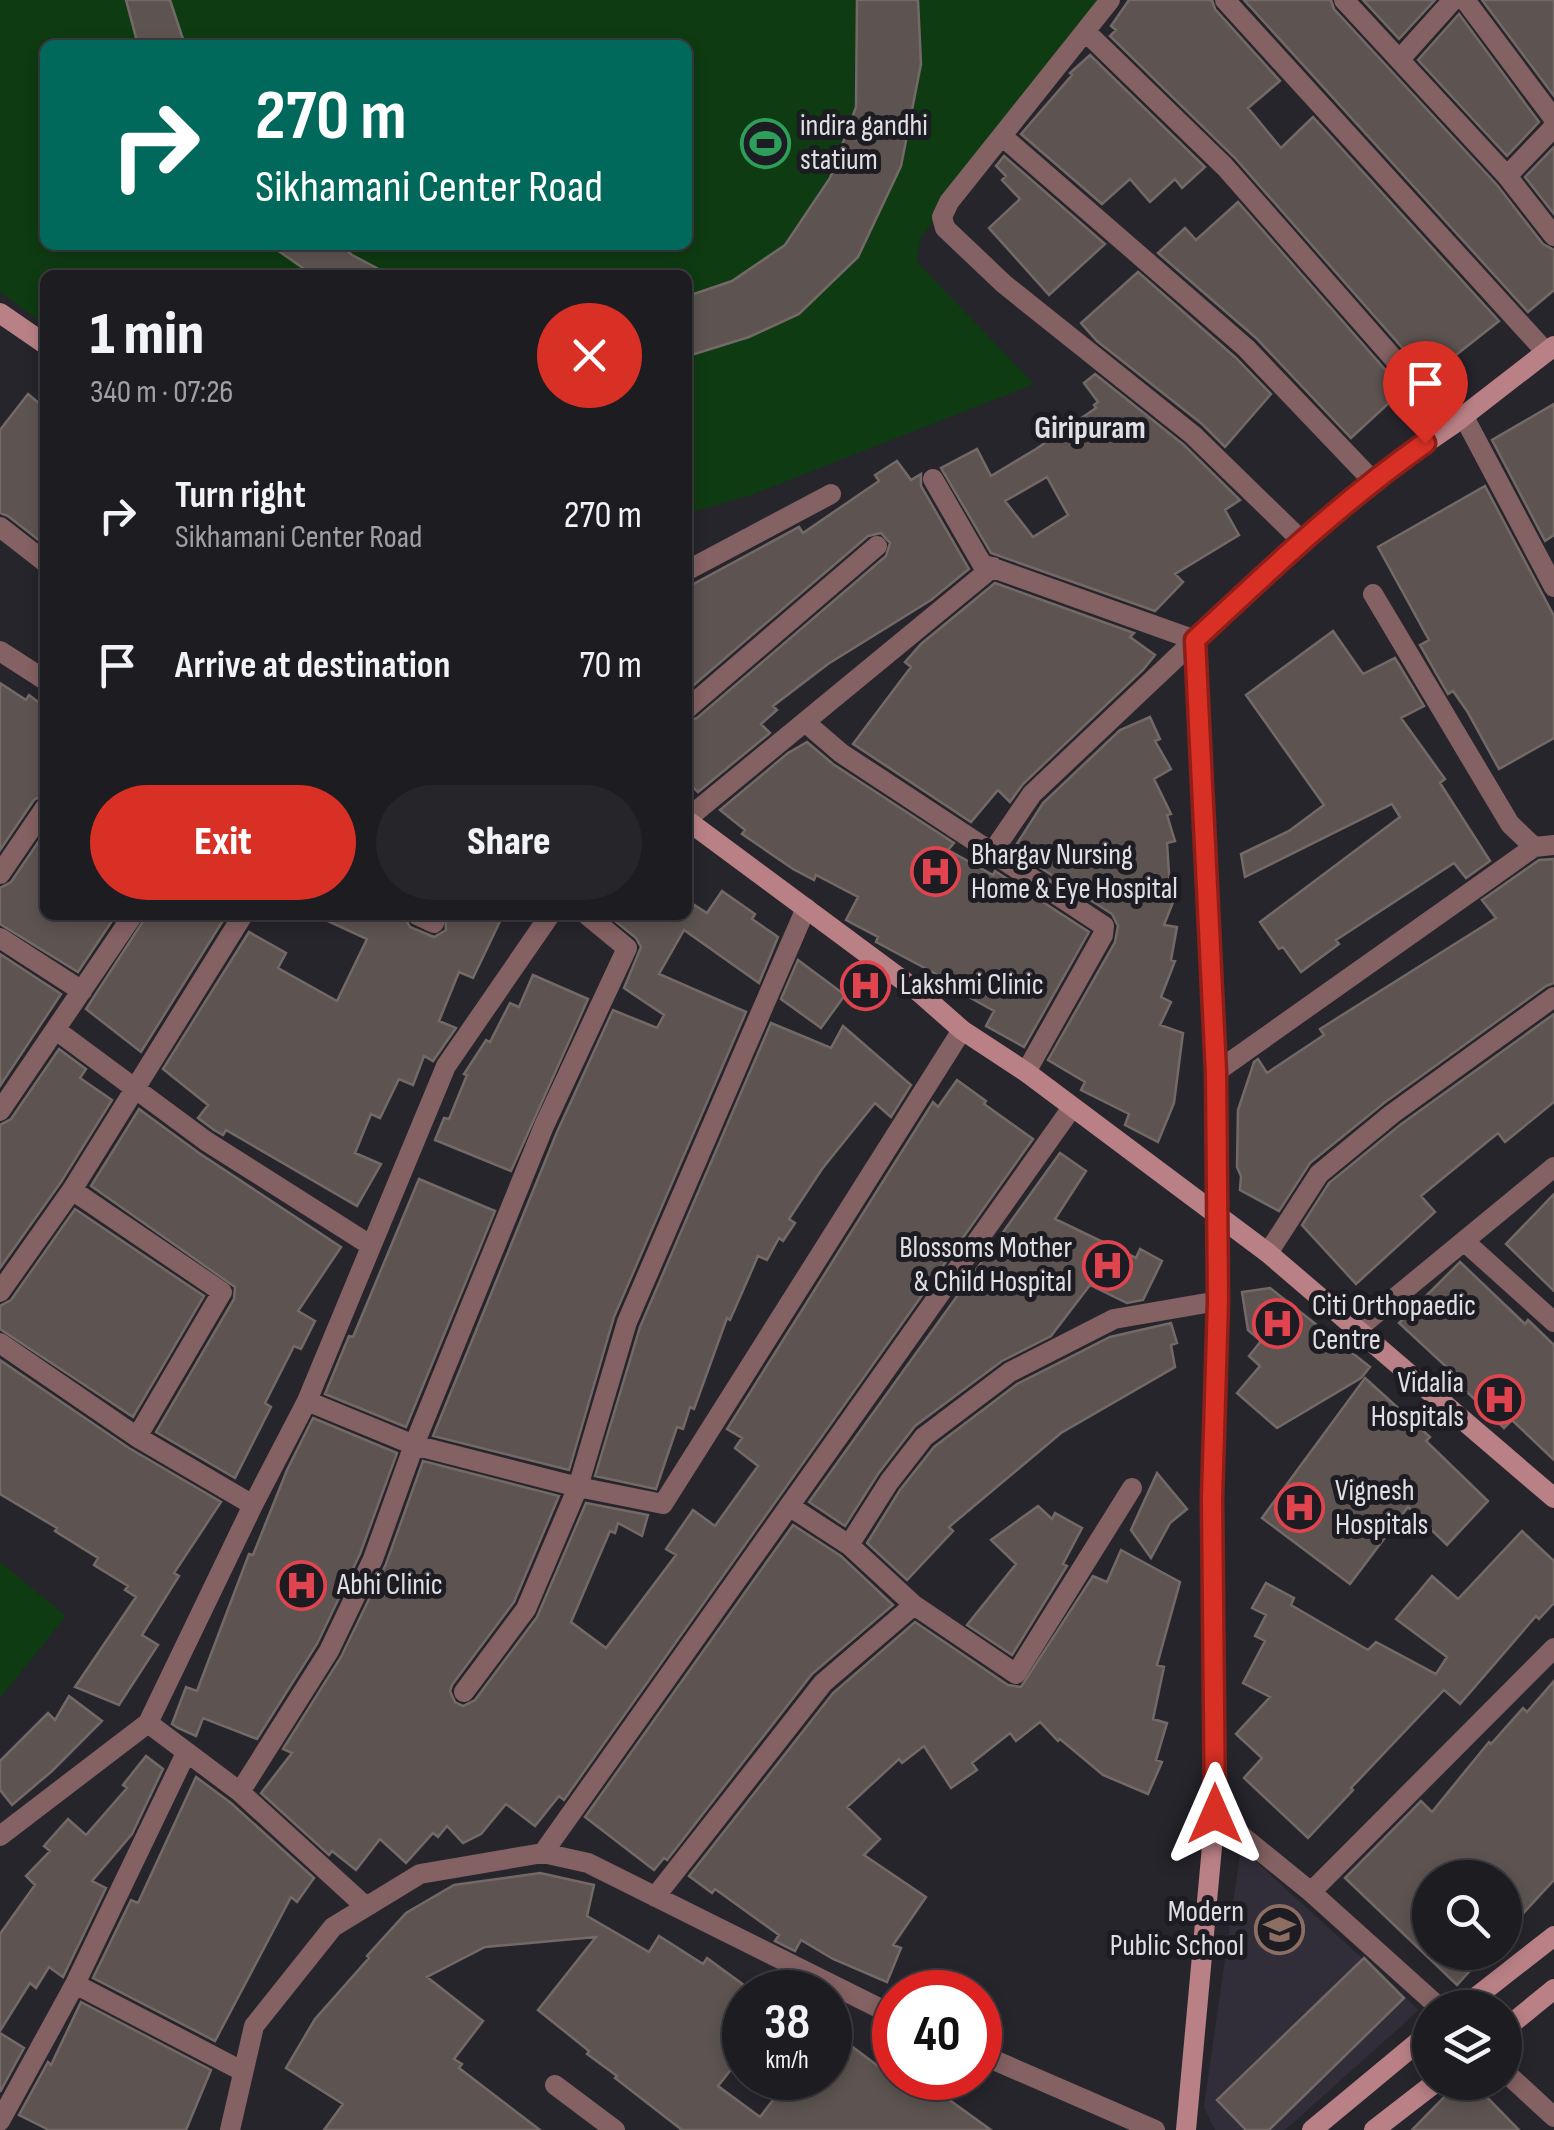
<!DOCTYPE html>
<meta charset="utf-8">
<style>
:root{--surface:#1d1c21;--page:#25252a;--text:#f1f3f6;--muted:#a0a1a5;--line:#3b3a3f;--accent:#d93025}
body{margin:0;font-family:"Sofia Sans Condensed",sans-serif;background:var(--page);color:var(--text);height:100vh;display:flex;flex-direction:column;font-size:38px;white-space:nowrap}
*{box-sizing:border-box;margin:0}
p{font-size:32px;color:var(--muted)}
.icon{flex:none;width:55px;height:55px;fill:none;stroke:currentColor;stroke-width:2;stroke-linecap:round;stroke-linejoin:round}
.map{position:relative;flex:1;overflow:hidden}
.drawer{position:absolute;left:40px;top:270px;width:652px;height:650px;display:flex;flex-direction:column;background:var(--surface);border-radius:15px;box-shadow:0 5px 15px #0003,0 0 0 2px var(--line)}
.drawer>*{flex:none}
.banner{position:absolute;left:40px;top:40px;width:652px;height:210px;border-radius:15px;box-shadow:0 5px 15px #0003,0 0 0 2px var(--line);background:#00695c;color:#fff;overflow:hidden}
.controls{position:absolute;left:1412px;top:1860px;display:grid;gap:20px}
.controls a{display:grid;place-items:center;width:110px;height:110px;border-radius:50%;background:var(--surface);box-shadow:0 5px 15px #0003,0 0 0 2px var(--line);font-size:50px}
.speed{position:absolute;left:722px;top:1970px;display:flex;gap:20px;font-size:50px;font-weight:700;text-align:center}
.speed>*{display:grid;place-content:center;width:130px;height:130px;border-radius:50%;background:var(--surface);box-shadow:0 5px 15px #0003,0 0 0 2px var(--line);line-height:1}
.speed small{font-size:25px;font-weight:400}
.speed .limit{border:15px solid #d22;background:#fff;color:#111}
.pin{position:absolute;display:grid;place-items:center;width:85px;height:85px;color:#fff;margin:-102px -42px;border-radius:50% 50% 50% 0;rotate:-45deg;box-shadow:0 0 10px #0007}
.pin .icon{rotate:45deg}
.me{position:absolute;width:110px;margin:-55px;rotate:0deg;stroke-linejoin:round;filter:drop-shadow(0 0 8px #0008)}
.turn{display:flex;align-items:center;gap:35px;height:210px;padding:0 50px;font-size:45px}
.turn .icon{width:130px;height:130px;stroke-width:2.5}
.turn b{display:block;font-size:70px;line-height:85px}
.round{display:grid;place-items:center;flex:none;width:105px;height:105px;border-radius:52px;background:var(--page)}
.summary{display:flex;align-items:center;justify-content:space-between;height:170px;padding:0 50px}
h1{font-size:60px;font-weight:800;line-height:75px}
.primary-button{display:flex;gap:20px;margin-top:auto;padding:20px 50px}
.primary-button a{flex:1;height:115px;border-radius:60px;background:var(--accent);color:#fff;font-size:40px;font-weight:800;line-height:115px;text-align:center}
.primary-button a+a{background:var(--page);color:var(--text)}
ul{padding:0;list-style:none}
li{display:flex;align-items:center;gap:30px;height:150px;padding:0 50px}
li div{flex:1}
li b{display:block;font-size:38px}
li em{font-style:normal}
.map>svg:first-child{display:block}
</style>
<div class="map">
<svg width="1554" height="2130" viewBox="0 0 1554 2130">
<rect width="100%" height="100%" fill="#27252c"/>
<!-- built -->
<path fill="#312e3a" d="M1241 1848 1419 2010 1285 2130H1215L1204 2107Z"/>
<!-- green -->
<path fill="#0e3b12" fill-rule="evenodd" d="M0 0H1103L920 239 917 262 1034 384 751 495 688 513V275H45V325L0 292ZM45 45H688V245H45Z
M0 1562 66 1616 0 1698Z"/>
<!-- building -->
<path fill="#5d5451" stroke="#736966" stroke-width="2.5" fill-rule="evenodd" d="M126 0H170L185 45H138Z
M857 0H918L921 64 901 166 858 257 799 314 749 337 688 356V296L732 281 785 245 830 178 856 107Z
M1129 0H1212L1215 9 1280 81 1248 108 1281 148 1313 117 1499 321 1428 377 1235 158 1110 36 1116 30 1111 26Z
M1244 0H1331L1334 9 1497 185 1543 244 1554 250V290L1528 312Z
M1363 0H1435L1399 39Z
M1482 0H1554V96Z
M1459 14 1539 122 1507 156 1418 60Z
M1090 55 1205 167 1182 188 1175 179 1150 202 1130 179 1102 204 1021 134 1072 75 1070 73Z
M1554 147V214L1525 177Z
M1004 156 1105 244 1049 295 989 228 1020 199 1002 180 1006 176 996 166Z
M1238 202 1403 390 1351 438 1256 338 1158 253 1185 228 1196 240Z
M270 245H341L352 255 390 275H313Z
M1138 272 1236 358 1271 394 1225 447 1202 424 1097 341 1081 323Z
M1095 374 1184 445 1240 500 1225 510 1239 535 1175 574 1183 582 1155 611 991 553 941 468 977 449 991 476 1036 449 1096 408 1094 405 1098 402 1084 383ZM1047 477 1068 515 1033 537 1005 501Z
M28 394 45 408V545L8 516 0 513V430Z
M1554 404V535L1545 541 1492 440Z
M897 461 911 480 921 474V486L969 569 931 600 828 664 773 706 777 710 761 724 770 733 698 792 688 783V721L697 718 886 556 890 543 881 533 868 536 688 690V587L799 527 803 533 879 481 875 475Z
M1485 486 1554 616V738L1499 769 1467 711 1453 691 1448 694 1420 645 1429 640 1378 547Z
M995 583 1134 633 1130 637 1155 655 1143 670 1023 784 1010 802 998 790 971 822 853 744 911 667 905 662 921 644Z
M1333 631 1363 674 1395 658 1424 706 1401 718 1445 779 1440 783 1490 861 1466 878 1454 863 1336 940 1339 944 1301 972 1283 947 1279 949 1260 922 1400 817 1392 804 1245 877 1241 854 1289 831 1324 805 1246 695Z
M0 683 26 700 29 695 45 707V794L34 800 0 850Z
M1150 717 1160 739 1155 741 1171 769 1154 779 1171 814 1167 815 1175 841 1167 843 1170 889 1177 892 1164 925 1177 927 1171 960 1175 961 1161 997 1171 1002 1160 1025 1183 1033 1174 1103 1158 1142 1125 1125 1129 1114 1081 1090 1085 1082 1048 1060 1115 942 1118 926 1112 914 1013 850 1043 803 1120 730Z
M807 742 833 764 954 843 948 850 993 875 995 871 1089 932 1024 1047 986 1026 994 1011 960 992 962 990 936 974 876 942 878 937 846 920 858 897 816 875 814 880 793 869 742 834 745 830 720 810 788 753Z
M45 832V915H116L78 972 0 924V888L11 882Z
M1554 859V983L1546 986 1384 1103 1310 1163 1279 1211 1240 1190 1241 1176 1237 1167 1238 1110 1254 1062 1258 1059 1267 1073 1324 1035 1320 1029 1496 918 1482 900 1539 860Z
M722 891 755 914 752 919 778 937 759 983 684 930 659 974 746 1012 614 1317 569 1470 433 1436 557 1132 613 1010 657 1028 664 1015 624 988 641 947 636 938 615 921 616 915H688V901L707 913Z
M147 915H217L224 919 141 1052 86 1009Z
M315 915H403L410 927 434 937 446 930 445 915H503L473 978 459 972 439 1021 456 1028 433 1061 424 1056 413 1085 399 1079 380 1118 371 1114 355 1153 381 1164 357 1206 226 1130 223 1135 214 1130 198 1118 208 1105 163 1069 249 932 286 953 278 968 337 1001 367 939Z
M0 954 61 994 0 1086Z
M798 960 845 995 821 1028 781 999Z
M533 975 588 999 511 1171 435 1140 444 1118 449 1119 467 1075 464 1074 486 1040 490 1042 510 1003 519 1007Z
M1554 1014V1102L1505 1142 1498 1133 1421 1196 1435 1212 1356 1284 1302 1225 1329 1183 1400 1125Z
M771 1023 831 1048 843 1026 911 1085 891 1117 875 1103 822 1169 789 1219 795 1223 783 1241 779 1238 767 1260 758 1256 730 1320 727 1318 694 1409 690 1407 683 1429 677 1427 656 1489 595 1476 640 1327Z
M59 1049 86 1069 80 1078 112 1100 61 1182 0 1268V1125L11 1119Z
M957 1080 986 1101 984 1104 1033 1139 564 1800 559 1796 535 1826 506 1804 481 1834 463 1843 447 1826 438 1837 433 1833 406 1863 380 1839 356 1870 332 1851 329 1855 261 1793 292 1753 283 1749 341 1657 386 1564 423 1461 559 1496 514 1602 452 1685 450 1691 455 1702 463 1706 475 1700 537 1617 586 1503 648 1515 642 1536 618 1523 615 1533 610 1531 571 1622 606 1648 676 1555 666 1549 693 1510 715 1526 758 1466 735 1448 742 1438 727 1429 933 1102 938 1107Z
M139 1109 199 1153 341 1247 298 1311 315 1321 301 1349 294 1346 265 1403 271 1407 235 1478 156 1432 234 1299 235 1287 91 1186Z
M1060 1153 1086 1171 1055 1219 1136 1258 1140 1249 1162 1261 1143 1300 1127 1303 1090 1285 1051 1336 1002 1361 915 1426 878 1474 845 1526 809 1502Z
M419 1179 495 1211 406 1427 325 1394 349 1336 353 1337Z
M1554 1194V1291L1506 1244Z
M75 1209 204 1296 133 1417 0 1329V1306L11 1300Z
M1460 1262 1525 1324 1528 1320 1554 1345V1460L1512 1420 1504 1428 1463 1388 1466 1385 1399 1323Z
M1270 1288 1370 1367 1361 1378 1277 1428 1237 1393 1260 1366 1249 1356 1261 1341 1248 1330 1242 1292Z
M1171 1323 1177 1343 1171 1345 1175 1367 1061 1433 949 1527 953 1531 907 1580 867 1543 900 1490 934 1447 1017 1384 1110 1337Z
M0 1360 129 1448 221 1502 174 1573 179 1576 142 1635 158 1645 119 1705 75 1687 136 1597 125 1590 128 1586 94 1565 98 1558 55 1531 57 1528 0 1494Z
M1365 1378 1430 1437 1426 1441 1488 1501 1447 1545 1408 1507 1350 1584 1262 1518Z
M313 1418 397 1453 360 1554 317 1644 257 1739 203 1718 196 1736 178 1728 172 1724 186 1687 197 1691 249 1554 253 1555 287 1470Z
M1157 1473 1187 1509 1170 1523 1151 1558 1131 1530Z
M1038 1506 1052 1519 1055 1513 1082 1528 1063 1564 1067 1566 1012 1655 967 1625 1016 1564 991 1540Z
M793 1525 841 1556 893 1605 812 1674 667 1860 664 1858 654 1870 585 1817Z
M1522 1531 1554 1561V1603L1539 1619 1536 1616 1460 1704 1444 1690 1351 1788 1353 1790 1308 1838 1244 1778 1262 1758 1236 1734 1270 1697 1243 1683 1265 1641 1255 1636 1266 1615 1252 1608 1266 1583 1294 1598 1291 1605 1368 1650 1376 1642 1436 1674 1447 1657 1396 1619 1432 1576 1458 1599Z
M1121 1550 1180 1582 1157 1665 1164 1667 1153 1719 1167 1723 1156 1760 1162 1762 1148 1794 1103 1775 1060 1739 1058 1741 1040 1722 1016 1741 1010 1733 972 1763 977 1770 951 1788 924 1746 902 1763 899 1759 847 1807 880 1839 864 1855 926 1897 893 1945 901 1948 887 1982 833 1959 801 1940 795 1951 775 1941 779 1935 715 1889 712 1893 689 1876 833 1693 915 1622 1008 1685 1021 1687 1093 1576 1107 1582Z
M1554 1681V1880L1505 1933V1878H1430V1952H1487L1457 1985 1345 1878 1421 1801 1432 1812 1489 1742 1491 1744 1523 1708 1527 1712Z
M69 1696 102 1721 52 1771 12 1805 0 1790V1761L48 1713 55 1720Z
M146 1756 163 1769 132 1834 92 1881 106 1888 63 1977 49 1967 36 1988 30 1983 0 2031V1934L35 1885 26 1876 50 1851 44 1846 68 1819 86 1835 127 1788 123 1785Z
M196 1777 231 1803 314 1878 297 1902 291 1897 215 2041 93 1978 131 1900 138 1903Z
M540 1873 594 1885 587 1916 649 1952 659 1936 703 1964 707 1958 745 1986V2052L718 2086 760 2117 790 2078H830V2030L894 2078H919L991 2130H682L615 2078 617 2076 587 2054 589 2051 538 2010 596 1937 485 1947 427 1977 483 2021 454 2059 462 2064 459 2068 540 2130H324L343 2104 286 2068 315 2019 369 1958 367 1956 406 1913 454 1885Z
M1364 1958 1404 1998 1269 2130H1246L1217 2100Z
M81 2002 211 2070 186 2130H49L19 2115 48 2062 51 2065Z
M0 2033 24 2048 0 2092Z
M1459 2082H1472L1519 2130H1412Z"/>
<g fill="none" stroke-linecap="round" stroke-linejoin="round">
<!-- street -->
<path stroke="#846163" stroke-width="20" d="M1110 0 949 202 942 217 945 228 1004 284 1193 435 1302 541
M1225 0 1546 352
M1344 0 1507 176 1554 236
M1465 0 1554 119
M1087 33 1225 167 1452 425
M1401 58 1453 0
M1002 136 1246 348 1372 480
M1507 176 1554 127
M1463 415 1554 587
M933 479 982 564 1195 640 1032 794 993 851
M0 527 45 562
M688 570 831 494
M1373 594 1510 824 1534 847 1554 845
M0 651 45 680
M688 708 877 546
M805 722 841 753 1104 926 1103 935 1026 1072
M688 818 993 567
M0 874 45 808
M417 915 434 923
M0 938 82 991
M56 1030 206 1141 370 1245
M1216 1072 1534 847
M0 1111 133 915
M72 1190 222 1292 137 1437
M1464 1241 1554 1322
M1268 1253 1319 1174 1392 1114 1554 997
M0 1292 72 1190 243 915
M1357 1329 1554 1167
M0 1343 137 1437 253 1505
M307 1401 414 1445 578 1487 663 1504 962 1030
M789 1506 849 1545 914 1605 1016 1674 1132 1488
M849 1545 889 1482 924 1437 1010 1372 1114 1319 1218 1301
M464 1692 526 1609 578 1487 627 1322 806 908
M148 1723 240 1792 365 1906
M240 1792 329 1651 373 1559 414 1445 544 1126 627 948 587 915
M1215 1814 1311 1892 1440 2008
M0 1836 148 1723 253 1505 307 1401 446 1066 550 915
M543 1853 1071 1109
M1311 1892 1554 1648
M655 1897 823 1683 914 1605
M75 1984 242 2071
M980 2054 1155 2130
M1505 2072 1554 2117
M555 2085 615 2130
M0 2121 75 1984 186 1753
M230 2130 254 2026 333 1927 420 1874 543 1853 588 1863 895 2016"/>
<!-- secondary -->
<path stroke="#b98186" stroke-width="20" d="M0 313 45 344
M688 821 920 993 962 1030 1026 1072 1268 1253 1554 1498
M1462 2008 1554 1936
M1505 2029 1554 1989
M1186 2130 1215 1814 1213 1498 1218 1301 1216 1072 1195 640 1372 480 1452 425 1554 346
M1312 2130 1430 2032
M1374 2130 1436 2082"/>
</g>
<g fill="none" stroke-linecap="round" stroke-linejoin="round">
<defs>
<path id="route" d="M1215 1814 1212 1498 1218 1301 1216 1072 1195 640C1269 571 1342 501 1425 443"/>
</defs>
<!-- route casing -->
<use href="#route" stroke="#8d1f18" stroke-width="25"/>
<!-- route -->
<use href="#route" stroke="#d93025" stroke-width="18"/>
</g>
<!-- icons -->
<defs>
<symbol id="stadium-ring" viewBox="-11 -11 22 22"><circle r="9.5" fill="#1d1c23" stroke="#2e9e5b" stroke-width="1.5"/><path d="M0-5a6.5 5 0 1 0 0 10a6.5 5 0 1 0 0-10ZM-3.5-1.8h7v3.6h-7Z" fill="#2e9e5b"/></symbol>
<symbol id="hospital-ring" viewBox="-11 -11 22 22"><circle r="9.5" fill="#1d1c23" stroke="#e0444e" stroke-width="1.5"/><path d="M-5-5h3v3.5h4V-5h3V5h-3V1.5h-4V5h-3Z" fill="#e0444e"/></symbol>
<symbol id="school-ring" viewBox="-11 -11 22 22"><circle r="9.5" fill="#1d1c23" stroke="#8d6e63" stroke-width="1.5"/><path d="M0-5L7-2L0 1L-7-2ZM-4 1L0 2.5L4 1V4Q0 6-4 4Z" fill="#8d6e63"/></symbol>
</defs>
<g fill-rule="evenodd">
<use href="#stadium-ring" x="738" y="116" width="55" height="55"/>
<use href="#hospital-ring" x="908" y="844" width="55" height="55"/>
<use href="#hospital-ring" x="838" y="958" width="55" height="55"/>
<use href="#hospital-ring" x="1080" y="1238" width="55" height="55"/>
<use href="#hospital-ring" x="1250" y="1296" width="55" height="55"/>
<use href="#hospital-ring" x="1472" y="1372" width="55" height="55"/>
<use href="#hospital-ring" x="1272" y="1480" width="55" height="55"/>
<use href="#hospital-ring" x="274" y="1558" width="55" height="55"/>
<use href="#school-ring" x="1252" y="1902" width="55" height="55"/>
</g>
<g text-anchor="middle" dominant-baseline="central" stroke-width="10" stroke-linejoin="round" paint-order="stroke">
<!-- poi labels -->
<g font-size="30" fill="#e0dfe4" stroke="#1d1c23" text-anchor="start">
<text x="800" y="126">indira gandhi<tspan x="800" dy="34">statium</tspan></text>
<text x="971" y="855">Bhargav Nursing<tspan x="971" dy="34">Home &amp; Eye Hospital</tspan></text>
<text x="900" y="985">Lakshmi Clinic</text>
<text x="1072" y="1248" text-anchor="end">Blossoms Mother<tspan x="1072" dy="34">&amp; Child Hospital</tspan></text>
<text x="1312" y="1306">Citi Orthopaedic<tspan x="1312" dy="34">Centre</tspan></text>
<text x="1464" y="1383" text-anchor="end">Vidalia<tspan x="1464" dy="34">Hospitals</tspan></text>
<text x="1335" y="1491">Vignesh<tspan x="1335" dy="34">Hospitals</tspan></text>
<text x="337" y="1585">Abhi Clinic</text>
<text x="1244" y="1912" text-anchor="end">Modern<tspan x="1244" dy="34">Public School</tspan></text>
</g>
<!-- neighbourhood labels -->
<g font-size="32" font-weight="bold" fill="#e0dfe4" stroke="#1d1c23">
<text x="1090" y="428">Giripuram</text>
</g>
</g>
</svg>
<div class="controls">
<a><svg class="icon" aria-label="search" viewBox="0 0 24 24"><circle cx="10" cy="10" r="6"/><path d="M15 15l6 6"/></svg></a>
<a><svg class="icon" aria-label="layers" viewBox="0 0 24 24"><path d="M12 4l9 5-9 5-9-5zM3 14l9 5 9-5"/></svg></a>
</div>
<div class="speed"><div>38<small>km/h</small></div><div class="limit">40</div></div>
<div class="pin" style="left:1425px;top:443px;background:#d93025"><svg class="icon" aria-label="arrive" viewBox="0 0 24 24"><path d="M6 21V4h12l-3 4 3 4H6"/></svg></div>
<svg class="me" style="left:1215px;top:1814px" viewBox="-20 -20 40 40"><path d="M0-17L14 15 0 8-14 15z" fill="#d93025" stroke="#fff" stroke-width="4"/></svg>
<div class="banner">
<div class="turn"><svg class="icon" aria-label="right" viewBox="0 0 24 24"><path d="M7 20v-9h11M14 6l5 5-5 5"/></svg><div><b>270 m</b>Sikhamani Center Road</div></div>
</div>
<section class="drawer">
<div class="summary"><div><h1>1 min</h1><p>340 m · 07:26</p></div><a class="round" style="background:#d93025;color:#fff"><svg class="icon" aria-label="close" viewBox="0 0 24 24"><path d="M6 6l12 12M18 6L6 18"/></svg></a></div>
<ul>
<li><svg class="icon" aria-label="right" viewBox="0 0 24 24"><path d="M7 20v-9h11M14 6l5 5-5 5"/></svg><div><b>Turn right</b><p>Sikhamani Center Road</p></div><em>270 m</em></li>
<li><svg class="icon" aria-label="arrive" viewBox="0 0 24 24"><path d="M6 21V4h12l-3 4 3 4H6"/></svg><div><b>Arrive at destination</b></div><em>70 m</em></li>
</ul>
<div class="primary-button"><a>Exit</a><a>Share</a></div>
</section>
</div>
